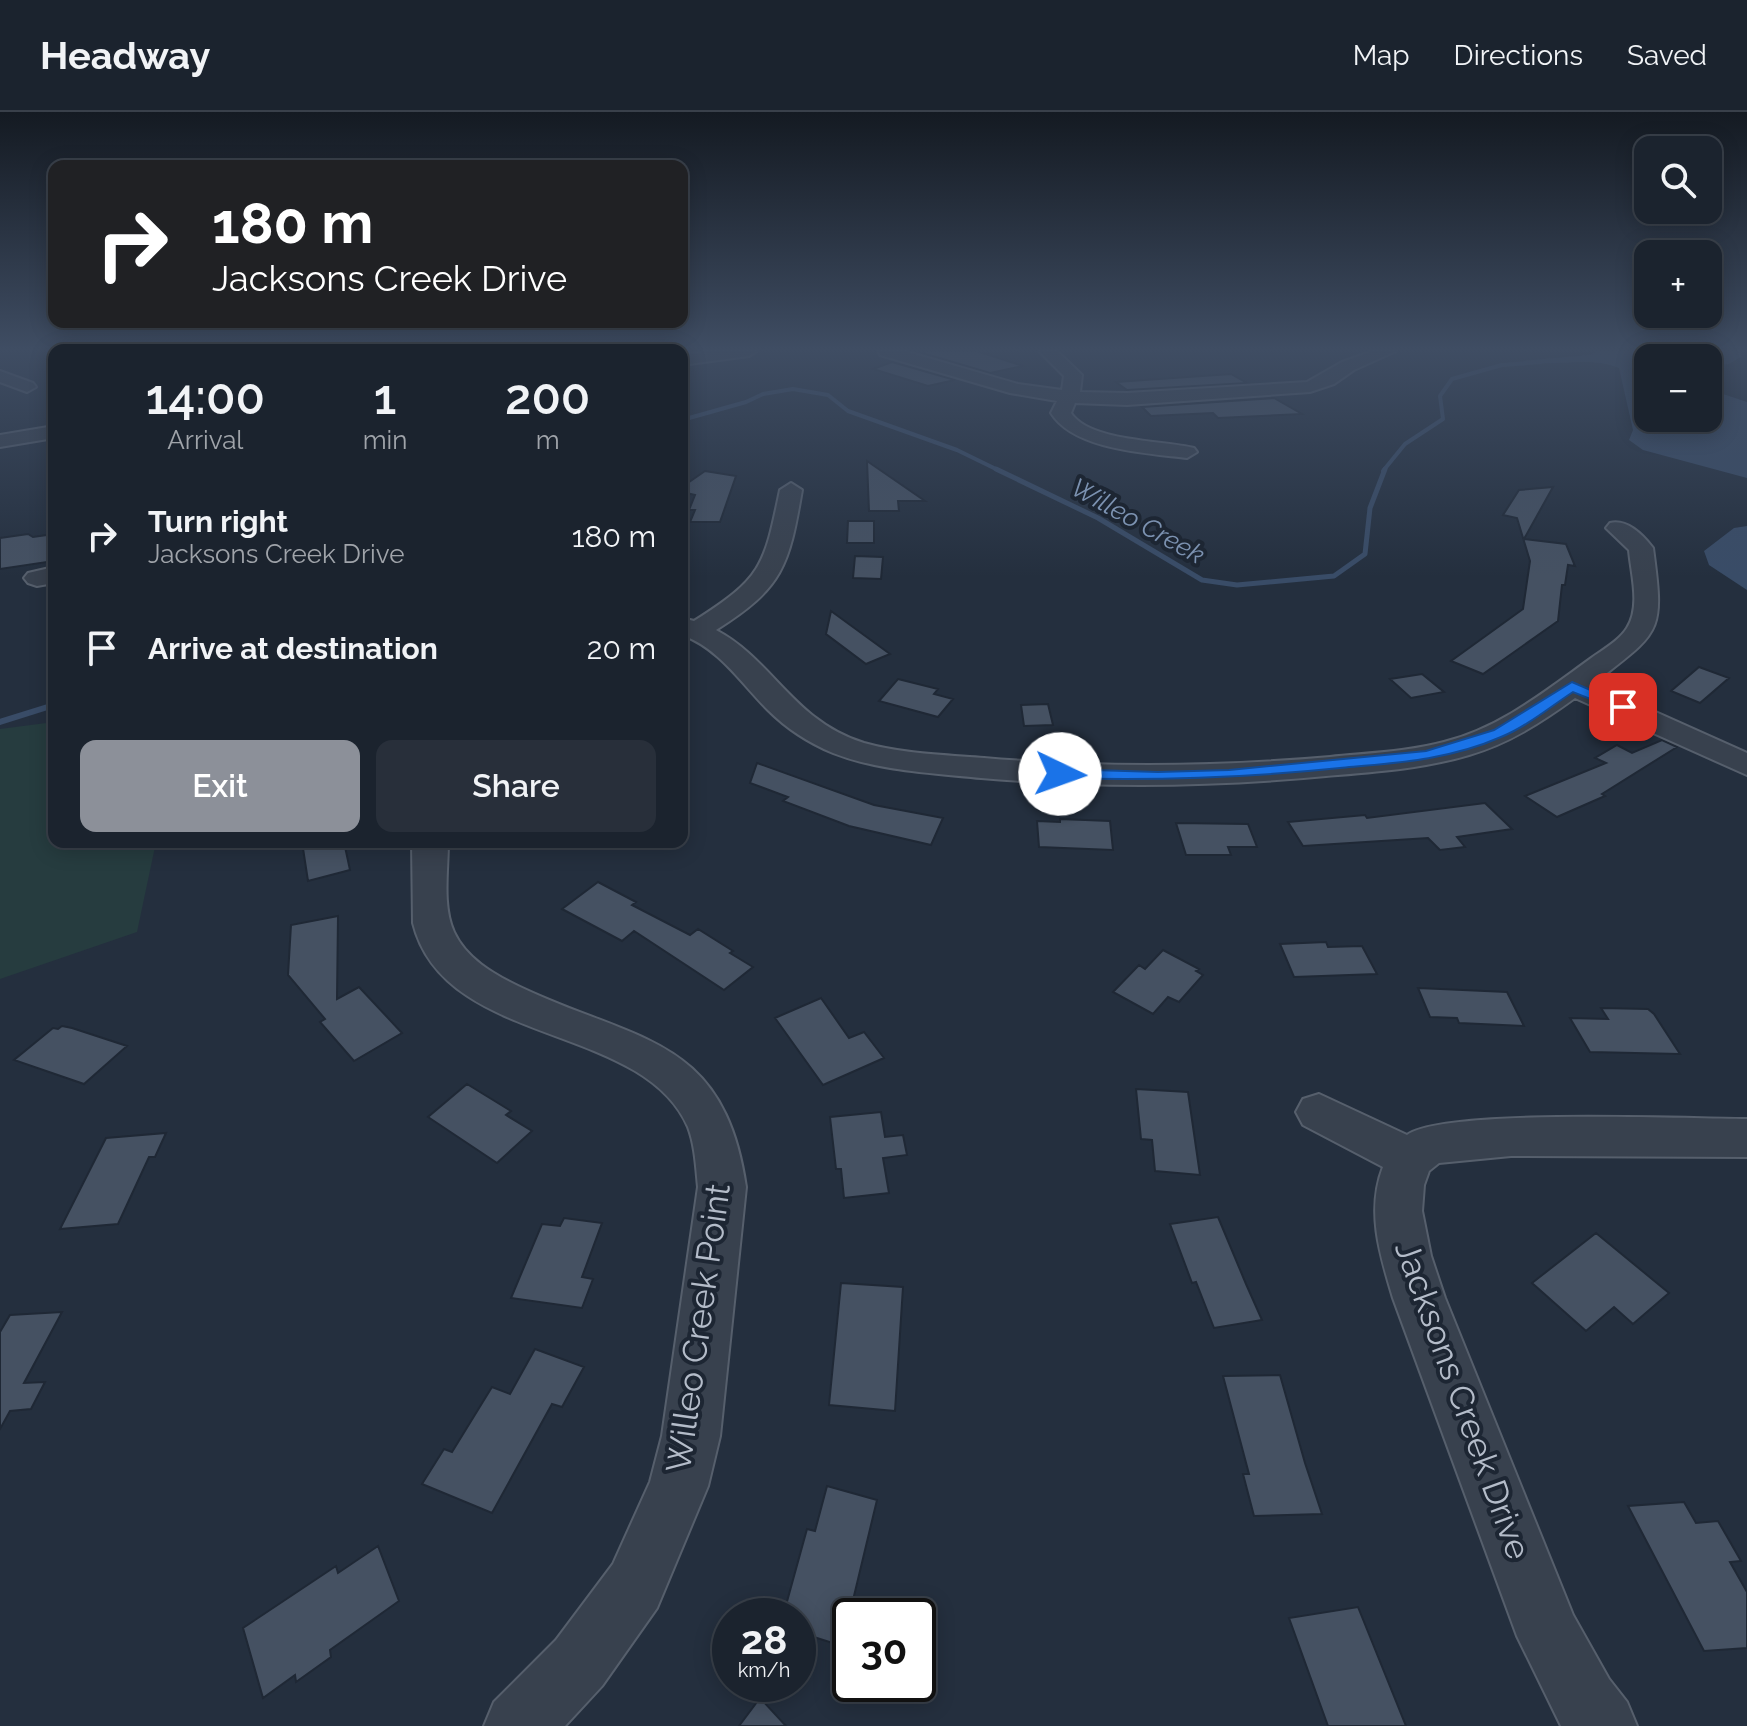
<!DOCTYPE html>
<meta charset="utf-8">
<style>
:root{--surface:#1b232e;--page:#282f3a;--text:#f1f3f6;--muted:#a0a4aa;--line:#39404a;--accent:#8c9099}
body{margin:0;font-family:Raleway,sans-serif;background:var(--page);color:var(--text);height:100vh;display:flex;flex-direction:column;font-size:30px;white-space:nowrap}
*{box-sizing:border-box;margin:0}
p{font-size:26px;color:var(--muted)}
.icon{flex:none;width:44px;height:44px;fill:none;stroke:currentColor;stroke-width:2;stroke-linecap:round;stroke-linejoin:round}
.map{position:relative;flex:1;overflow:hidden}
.panel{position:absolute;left:48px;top:232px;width:640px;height:504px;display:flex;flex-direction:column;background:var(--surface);border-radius:16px;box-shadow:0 4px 20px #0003,0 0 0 2px var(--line)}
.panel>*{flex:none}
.guide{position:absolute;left:48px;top:48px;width:640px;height:168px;border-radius:16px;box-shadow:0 4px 20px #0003,0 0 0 2px var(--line);background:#202124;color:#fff;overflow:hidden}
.buttons{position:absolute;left:1634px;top:24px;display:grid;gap:16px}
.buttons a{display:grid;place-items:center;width:88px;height:88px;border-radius:16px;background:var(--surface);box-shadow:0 4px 20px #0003,0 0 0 2px var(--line);font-size:40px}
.speed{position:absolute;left:712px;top:1486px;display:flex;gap:16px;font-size:40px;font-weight:700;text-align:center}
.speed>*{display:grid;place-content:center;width:104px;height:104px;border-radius:50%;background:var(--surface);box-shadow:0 4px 20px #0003,0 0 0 2px var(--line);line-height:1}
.speed small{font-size:20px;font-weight:400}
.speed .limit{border:4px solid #111;border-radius:12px;background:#fff;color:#111}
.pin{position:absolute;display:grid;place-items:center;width:68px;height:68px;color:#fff;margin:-34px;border-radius:16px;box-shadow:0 4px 12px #0006}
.me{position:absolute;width:88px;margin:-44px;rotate:93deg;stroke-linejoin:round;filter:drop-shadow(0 0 6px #0008)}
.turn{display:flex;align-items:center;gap:28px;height:168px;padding:0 32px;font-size:36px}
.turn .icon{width:104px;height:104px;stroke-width:2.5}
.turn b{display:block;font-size:56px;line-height:68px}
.eta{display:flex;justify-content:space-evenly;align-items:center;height:136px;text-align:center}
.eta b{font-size:48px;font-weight:600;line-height:56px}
.action{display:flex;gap:16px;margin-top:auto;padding:16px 32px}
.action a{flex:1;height:92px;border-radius:16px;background:var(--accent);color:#fff;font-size:32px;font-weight:600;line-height:92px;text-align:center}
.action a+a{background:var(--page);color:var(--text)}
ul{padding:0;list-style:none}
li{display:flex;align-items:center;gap:24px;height:112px;padding:0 32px}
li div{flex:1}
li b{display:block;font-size:30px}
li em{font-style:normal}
header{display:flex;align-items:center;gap:48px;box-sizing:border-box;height:112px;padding:0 40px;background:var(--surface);border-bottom:2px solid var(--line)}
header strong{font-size:38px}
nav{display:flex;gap:44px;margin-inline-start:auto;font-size:28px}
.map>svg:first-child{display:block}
</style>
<header>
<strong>Headway</strong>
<nav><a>Map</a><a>Directions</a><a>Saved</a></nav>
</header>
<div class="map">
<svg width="1747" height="1614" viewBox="0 0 1747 1614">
<rect width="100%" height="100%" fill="#242f3e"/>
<!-- green -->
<path fill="#263c3f" d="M54 610V730H156L137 820 0 867V617Z"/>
<!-- water -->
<path fill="#394c67" d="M1599 239H1737L1742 244 1729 252 1708 254V246H1648V306H1708V277L1747 290V366L1643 338 1629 328 1633 318 1619 256C1588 243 1555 256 1522 249L1589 243Z
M1747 414V478L1709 453 1704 439 1734 416Z"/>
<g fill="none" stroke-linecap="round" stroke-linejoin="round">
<!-- stream-far2 -->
<path stroke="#394c67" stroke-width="4" d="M682 308 746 290 763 282 793 277 828 283 848 299 957 338 1000 359
M1383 359 1405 332 1443 307 1440 284 1452 267 1502 253 1541 250"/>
<!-- stream-far1 -->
<path stroke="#394c67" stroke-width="5" d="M996 357 1098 406 1202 468 1237 473 1334 464 1365 442 1370 396 1385 357"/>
<!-- stream -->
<path stroke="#394c67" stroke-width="6" d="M0 610 54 593"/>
</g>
<!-- building -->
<path fill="#455162" stroke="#1f2835" stroke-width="2" d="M924 239H977L1023 254 990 261 919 240Z
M892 250 955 268 928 274 873 257Z
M1231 262 1247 271 1127 278 1116 270Z
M1274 286 1302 302 1218 306 1213 301 1151 304 1142 295Z
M867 349 925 389H898L899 399H869Z
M705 359 736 364 720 410H690L695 398H689L695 383 682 380V375Z
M1553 375 1524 427 1566 432 1575 454 1568 453 1565 473H1562L1558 509 1483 562 1451 549 1523 497 1530 449 1517 406 1503 403 1519 378Z
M848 409H874V431H847Z
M28 422 33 425 54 422V449L0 457V426Z
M855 444 883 445 881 467 853 466Z
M831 499 890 542 866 552 826 522Z
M1699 555 1729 566 1700 591 1671 579Z
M1422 562 1444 580 1411 586 1390 567Z
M898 567 938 577 934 582 953 587 938 605 879 589Z
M1048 592 1053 613 1024 614 1021 593Z
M1662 628 1677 635 1602 682 1605 684 1557 705 1525 684 1606 651 1595 646 1617 633 1632 641Z
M757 651 874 693 943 706 931 733 849 714 783 689 788 685 750 671Z
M1485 691 1512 717 1457 725 1465 735 1440 738 1428 726 1303 734 1288 710 1365 703 1367 706Z
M1060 707 1110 709 1113 738 1039 735 1037 709 1060 710Z
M1176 711 1248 712 1257 735H1228L1231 743H1186Z
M302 730H344L350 758 308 769Z
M598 770 636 790 632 793 690 823 698 817 733 839 730 841 753 855 724 878 634 819 622 829 562 797Z
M338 804 337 887 359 875 402 921 354 949 320 910 325 907 288 863 291 813Z
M1326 830 1328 835 1362 834 1377 862 1294 865 1280 832Z
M1163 838 1199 857 1196 859 1203 863 1179 890 1168 885 1153 902 1113 880 1139 853 1145 857Z
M1418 876 1507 880 1524 914 1459 911 1457 906 1430 905Z
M821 886 849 926 864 920 884 946 823 973 775 906Z
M1601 896 1648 897 1654 902 1680 942 1590 940 1570 906 1608 907Z
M62 914 72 916 127 934 84 972 14 948 53 916 58 917Z
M467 972 511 999 506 1003 532 1019 497 1051 428 1005Z
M1136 977 1188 980 1200 1063 1155 1059 1152 1028 1141 1027Z
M881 1000 885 1025 903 1023 907 1043 883 1046 889 1081 844 1086 841 1057H836L830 1005Z
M166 1021 155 1045H149L118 1112 60 1117 106 1026Z
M1218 1105 1246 1172 1262 1208 1214 1216 1196 1170 1192 1171 1170 1112Z
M564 1106 602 1111 582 1165 593 1167 582 1196 511 1186 542 1112 560 1114Z
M1596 1121 1669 1181 1633 1212 1614 1195 1586 1219 1532 1171Z
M841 1171 903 1175 895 1299 829 1293Z
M62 1200 24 1271 45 1270 31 1297 10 1299 0 1317V1220L10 1203Z
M535 1237 584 1255 562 1295 552 1292 492 1401 422 1372 444 1337 452 1340 492 1275 510 1282Z
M1280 1263 1305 1351 1322 1402 1254 1404 1243 1362H1249L1223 1264Z
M827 1374 877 1388 842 1534 798 1520V1504H783L807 1417 815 1419Z
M1684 1390 1696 1411 1718 1409 1741 1449 1730 1450 1747 1480V1536L1704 1539 1628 1394Z
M378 1434 399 1489 330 1538 331 1545 296 1570 295 1563 263 1586 243 1516 336 1454 338 1461Z
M1358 1495 1406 1614H1328L1289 1506Z
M760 1586 786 1614H739Z"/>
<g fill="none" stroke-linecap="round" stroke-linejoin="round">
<defs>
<path id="minor" d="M712 239H757L749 244 682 253V243Z
M878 239H904L1018 272 1062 278 1064 264 1039 239H1057L1082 263 1080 280 1127 281 1307 270 1342 250 1373 239H1396L1354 258 1334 272 1310 280 1127 293 1075 291 1071 301C1090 330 1163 328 1194 336L1197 340 1187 346C1147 341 1074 338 1051 301L1057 289 1010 281 880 243Z
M0 259 33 271 36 275 27 280 0 270Z
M54 314V326L0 335V323Z
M791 371 802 378C789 454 783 476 716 518 773 548 793 609 864 631 903 642 945 643 984 646 1100 656 1214 655 1330 645 1368 641 1407 640 1444 630 1500 616 1544 580 1590 547 1602 538 1619 529 1627 516 1641 494 1631 462 1629 438L1606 416 1610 411C1627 407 1643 423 1653 436 1665 524 1660 519 1593 572L1747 641V663L1575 586C1542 610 1508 632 1469 643 1422 657 1374 660 1326 664 1211 675 1096 676 981 666 932 661 879 659 833 641 809 631 786 616 768 598 741 571 719 536 682 523V506L694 509C762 466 764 455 780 378Z
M54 455V471L37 474 28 471 24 466 28 461Z
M412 730H448C448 758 442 794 454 820 466 846 493 862 518 874 634 930 724 922 746 1075L720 1324 708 1374 657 1496 602 1574 565 1614H484L494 1590 556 1528 613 1452 650 1370 662 1324 698 1075C696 1055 695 1033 688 1015 642 909 444 936 413 811Z
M1319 982 1407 1023C1443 996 1689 1007 1747 1007V1045L1511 1044 1439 1051 1429 1059 1424 1073 1422 1099 1431 1144 1445 1186 1573 1503 1609 1567 1627 1590 1637 1614H1561L1517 1524 1393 1186C1380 1143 1366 1099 1383 1055L1303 1013 1296 1000 1303 987Z"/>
</defs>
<!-- minor casing -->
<use href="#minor" stroke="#565f6c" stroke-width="4"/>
<!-- minor -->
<use href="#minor" fill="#38414e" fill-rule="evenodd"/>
</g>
<!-- sky -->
<linearGradient id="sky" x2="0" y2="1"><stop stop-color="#141a22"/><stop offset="0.51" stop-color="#3f4d63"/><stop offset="1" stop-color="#3f4d63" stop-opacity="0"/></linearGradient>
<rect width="1747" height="465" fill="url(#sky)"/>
<!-- route -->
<path fill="#1a73e8" stroke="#114b97" stroke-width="2" d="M1572 570 1630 595 1628 598H1618L1573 580C1550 595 1526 615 1501 625 1449 648 1396 651 1340 656 1243 666 1158 669 1060 666L1052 662 1060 657 1158 660 1229 658 1426 639 1494 618Z"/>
<g text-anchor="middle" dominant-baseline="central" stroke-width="8" stroke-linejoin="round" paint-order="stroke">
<!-- far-water labels -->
<g font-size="26" font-style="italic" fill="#7c92b1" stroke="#1d2633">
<text transform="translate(1138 409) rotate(29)">Willeo Creek</text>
</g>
<!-- near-street labels -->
<g font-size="34" fill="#b4bcc9" stroke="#1d2633">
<text transform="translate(698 1216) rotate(-82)">Willeo Creek Point</text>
<text transform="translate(1463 1288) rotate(70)">Jacksons Creek Drive</text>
</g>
</g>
</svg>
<div class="buttons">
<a><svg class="icon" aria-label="search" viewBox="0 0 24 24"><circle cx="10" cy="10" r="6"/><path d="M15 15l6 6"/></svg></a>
<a>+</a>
<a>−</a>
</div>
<div class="speed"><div>28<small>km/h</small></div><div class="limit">30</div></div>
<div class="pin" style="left:1623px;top:595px;background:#d93025"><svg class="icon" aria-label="arrive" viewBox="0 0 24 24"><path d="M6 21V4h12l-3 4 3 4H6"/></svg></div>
<svg class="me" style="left:1060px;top:662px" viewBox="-20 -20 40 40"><circle r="19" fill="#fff"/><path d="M0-13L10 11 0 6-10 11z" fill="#1a73e8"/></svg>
<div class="guide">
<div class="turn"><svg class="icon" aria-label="right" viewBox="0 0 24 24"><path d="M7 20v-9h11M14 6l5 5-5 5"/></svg><div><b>180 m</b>Jacksons Creek Drive</div></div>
</div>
<section class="panel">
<div class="eta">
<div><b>14:00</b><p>Arrival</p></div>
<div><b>1</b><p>min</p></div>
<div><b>200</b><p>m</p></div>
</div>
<ul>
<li><svg class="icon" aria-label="right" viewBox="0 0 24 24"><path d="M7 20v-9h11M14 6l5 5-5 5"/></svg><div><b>Turn right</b><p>Jacksons Creek Drive</p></div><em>180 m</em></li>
<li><svg class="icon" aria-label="arrive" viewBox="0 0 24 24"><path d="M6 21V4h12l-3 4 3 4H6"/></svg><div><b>Arrive at destination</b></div><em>20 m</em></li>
</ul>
<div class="action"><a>Exit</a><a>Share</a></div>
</section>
</div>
